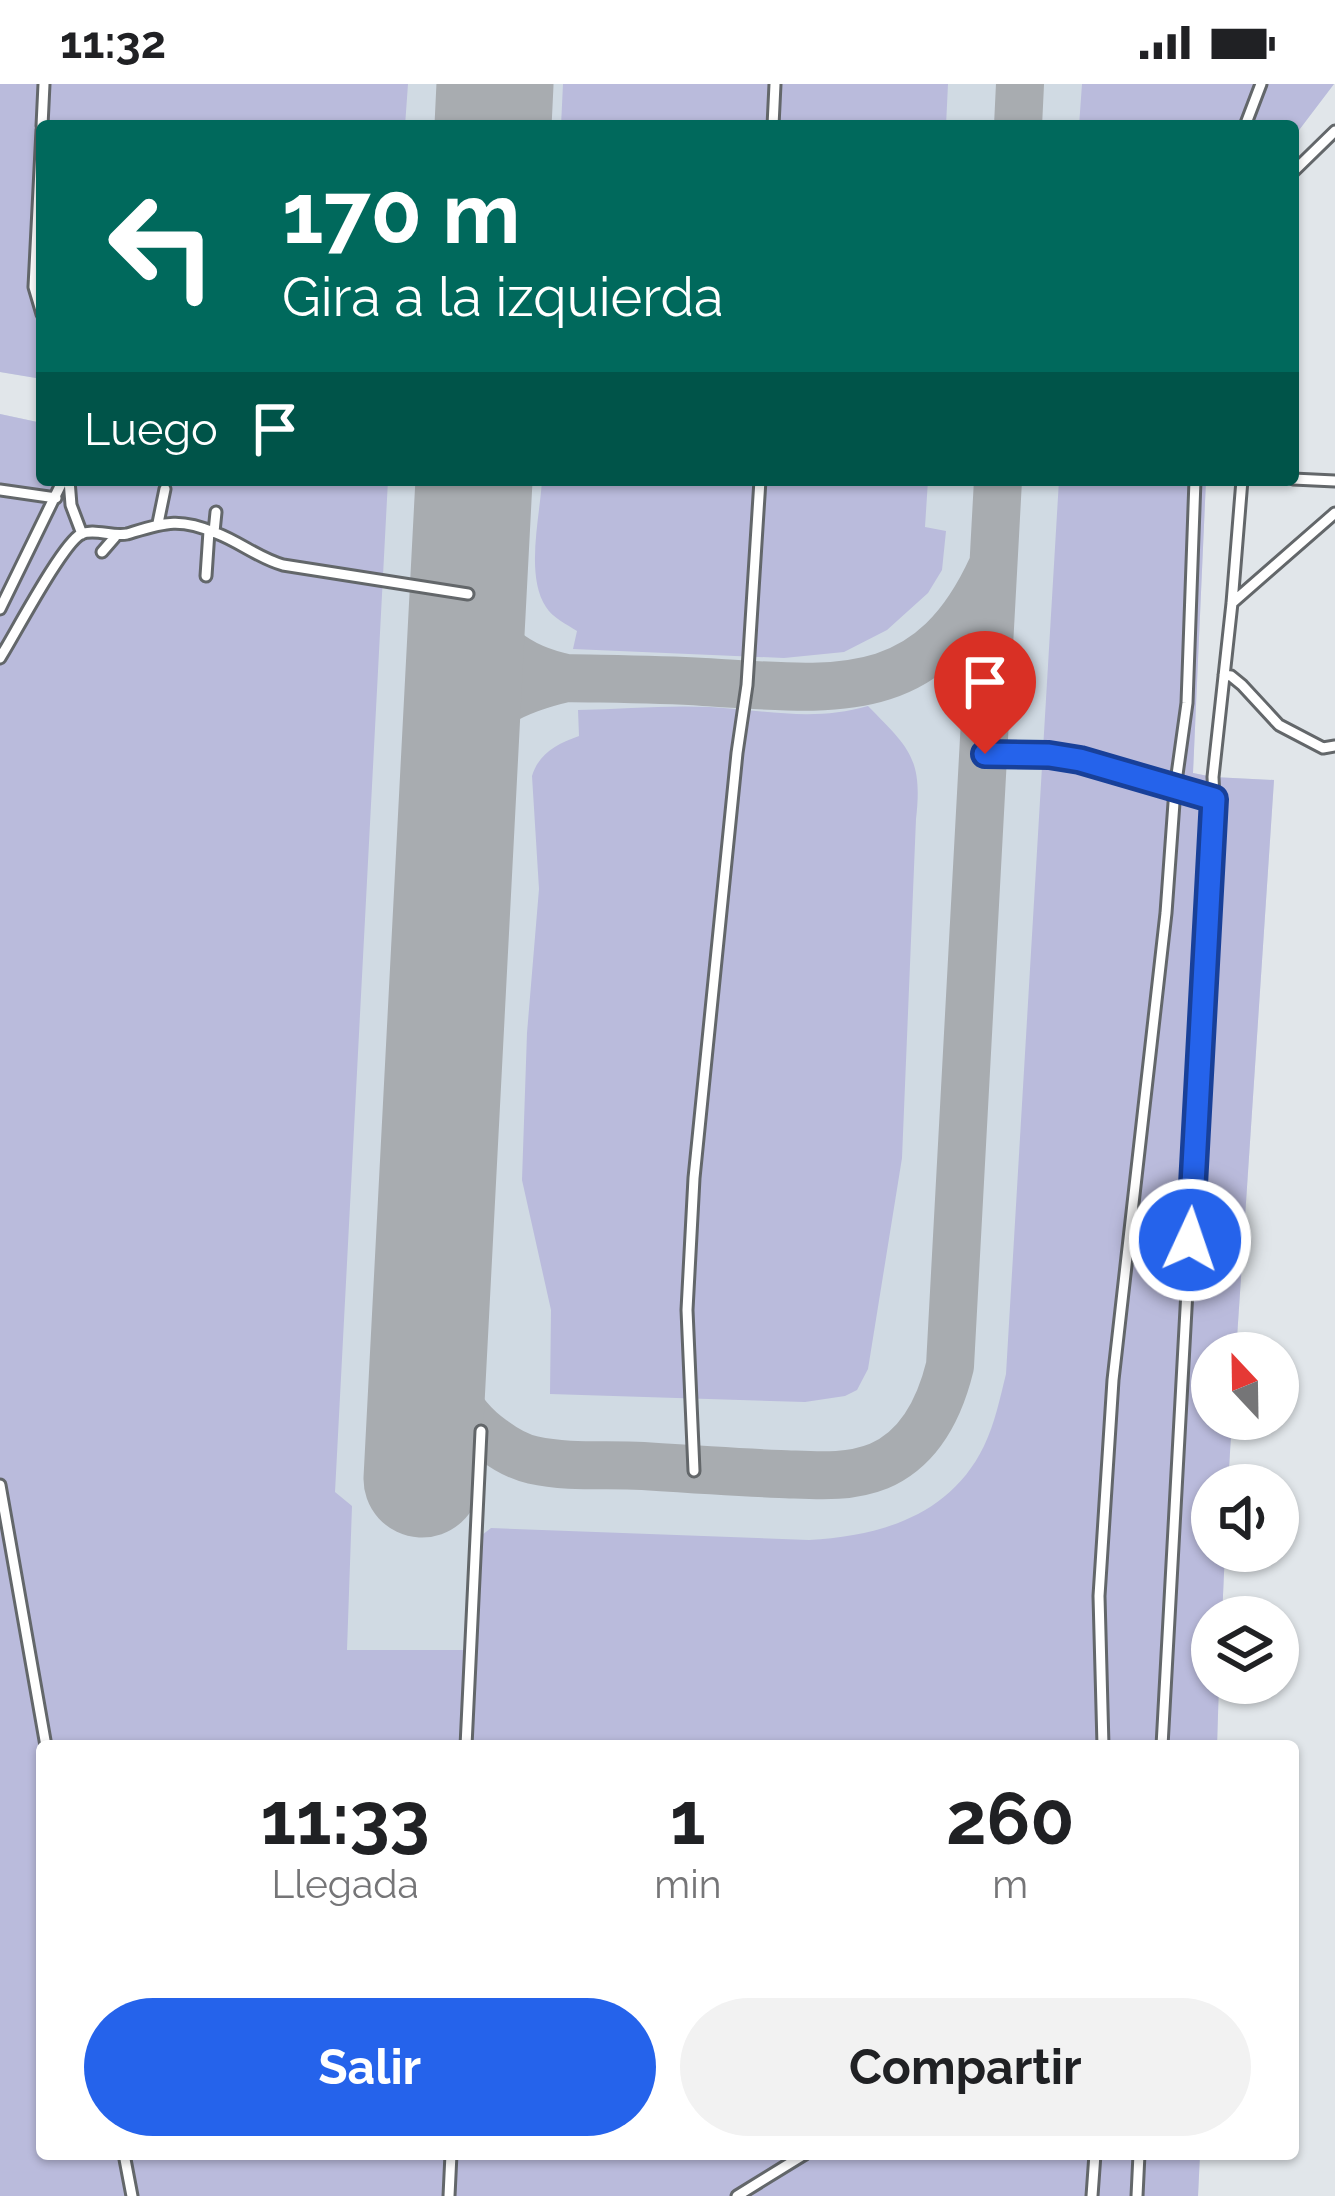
<!DOCTYPE html>
<html lang="es">
<style>
:root{--surface:#fff;--page:#f2f2f2;--text:#202124;--muted:#757577;--accent:#2563eb}
body{margin:0;font-family:Raleway,sans-serif;background:var(--page);color:var(--text);height:100vh;display:flex;flex-direction:column;font-size:45px;white-space:nowrap}
*{box-sizing:border-box;margin:0}
p{font-size:39px;color:var(--muted)}
.icon{flex:none;width:66px;height:66px;fill:none;stroke:currentColor;stroke-width:2;stroke-linecap:round;stroke-linejoin:round}
.map{position:relative;flex:1;overflow:hidden}
.panel{position:absolute;left:36px;top:1656px;width:1263px;height:420px;display:flex;flex-direction:column;background:var(--surface);border-radius:12px;box-shadow:0 3px 9px #0004}
.panel>*{flex:none}
.top-card{position:absolute;left:36px;top:36px;width:1263px;height:366px;border-radius:12px;box-shadow:0 3px 9px #0004;background:#00695c;color:#fff;overflow:hidden}
.needle{width:78px;rotate:338deg}
.fabs{position:absolute;left:1191px;top:1248px;display:grid;gap:24px}
.fabs a{display:grid;place-items:center;width:108px;height:108px;border-radius:50%;background:var(--surface);box-shadow:0 3px 9px #0004;font-size:60px}
.pin{position:absolute;display:grid;place-items:center;width:102px;height:102px;color:#fff;margin:-123px -51px;border-radius:50% 50% 50% 0;rotate:-45deg;box-shadow:0 0 12px #0007}
.pin .icon{rotate:45deg}
.me{position:absolute;width:132px;margin:-66px;rotate:3deg;stroke-linejoin:round;filter:drop-shadow(0 0 9px #0008)}
.turn{display:flex;align-items:center;gap:42px;height:252px;padding:0 48px;font-size:54px}
.turn .icon{width:156px;height:156px;stroke-width:2.5}
.turn b{display:block;font-size:84px;line-height:102px}
.then{display:flex;align-items:center;height:114px;padding:0 48px;background:#0003;gap:24px;font-size:45px}
.eta{display:flex;justify-content:space-evenly;align-items:center;height:204px;text-align:center}
.eta b{font-size:72px;font-weight:700;line-height:84px}
.primary-button{display:flex;gap:24px;margin-top:auto;padding:24px 48px}
.primary-button a{flex:1;height:138px;border-radius:72px;background:var(--accent);color:#fff;font-size:48px;font-weight:700;line-height:138px;text-align:center}
.primary-button a+a{background:var(--page);color:var(--text)}
.status{display:flex;justify-content:space-between;align-items:center;height:84px;padding:0 60px;background:var(--surface);direction:ltr}
.status svg{height:33px;fill:currentColor}
.map>svg:first-child{display:block}
</style>
<div class="status"><b>11:32</b><svg viewBox="0 0 49 12"><path d="M0 12V9h3v3zM5 12V6h3v6zM10 12V3h3v9zM15 12V0h3v12zM26 1h20v11H26zM47 4h2v5h-2z"/></svg></div>
<div class="map">
<svg width="1335" height="2112" viewBox="0 0 1335 2112">
<rect width="100%" height="100%" fill="#e1e6ea"/>
<!-- built -->
<path fill="#d0dae3" d="M0 0H1334L1293 54V42H42V295L0 288Z
M0 330 42 339V396H1206L1193 689 1213 693 1274 696 1236 1269H1212V1335H1232L1228 1401H1212V1467H1225L1222 1533H1212V1599H1219L1217 1662H42V2070H1200L1198 2112H0Z"/>
<!-- green -->
<path fill="#babbdc" d="M0 0H408L405 42H42V295L0 288Z
M563 0H948L946 42H561Z
M1082 0H1334L1293 54V42H1079Z
M0 330 42 339V396H388L335 1408 352 1422 347 1566H470L473 1458 491 1444 809 1456C880 1452 950 1432 984 1362 995 1339 1000 1314 1006 1290L1059 396H1206L1193 689 1213 693 1274 696 1236 1269H1212V1335H1232L1228 1401H1212V1467H1225L1222 1533H1212V1599H1219L1217 1662H42V2070H1200L1198 2112H0Z
M542 396H928L925 443 946 447 942 486 928 509 887 546 844 568 784 574 573 565 577 547C566 540 553 534 546 523 525 491 540 433 542 396Z
M868 622C909 664 923 674 916 735L902 1074 868 1285 857 1306 845 1312 805 1318 550 1310 551 1226 522 1096 527 949 539 805 532 692C539 669 557 660 579 652L578 626C622 625 666 621 710 623 764 626 814 638 868 622Z"/>
<g fill="none" stroke-linecap="round" stroke-linejoin="round">
<!-- taxiway -->
<path stroke="#a8acb0" stroke-width="48" d="M1018 42 1020 0
M469 500 463 515C491 559 513 583 566 594 612 595 658 595 704 598 832 605 928 623 992 483
M459 687 454 669C478 622 518 605 566 594
M430 1239C440 1285 452 1328 493 1356 505 1365 519 1373 533 1376 569 1384 607 1380 643 1382 688 1385 734 1388 780 1390 813 1391 847 1395 879 1382 921 1364 940 1323 950 1282L998 396"/>
<!-- runway -->
<path stroke="#a8acb0" stroke-width="117" d="M493 42 495 0
M422 1395 474 396"/>
<defs>
<path id="lane" d="M42 42 44 0
M773 42 775 0
M1245 42 1261 0
M42 46 34 203 42 230
M1293 88 1335 47
M1293 395 1335 397
M69 396 71 421 82 450
M0 406 56 414
M158 439 165 405
M214 448 216 428
M102 468 115 453
M206 492 209 447
M1232 519 1335 429
M0 525 63 396
M0 574C14 552 62 460 81 450 94 444 112 453 127 450 164 439 178 433 216 449 240 458 258 474 283 481L468 510
M1224 591 1231 592 1242 601 1279 641 1323 664 1335 662
M985 670 1049 671 1080 676 1214 715
M694 1387 687 1226 694 1094 737 669 747 601 760 396
M0 1401 46 1662
M466 1662 481 1347
M1103 1662 1099 1512 1113 1296 1166 829 1175 705 1187 619 1195 396
M1162 1662 1214 715 1213 693 1232 519 1242 396
M124 2070 132 2112
M449 2112 451 2070
M737 2112 805 2070
M1092 2112 1095 2070
M1137 2112 1139 2070"/>
</defs>
<!-- lane casing -->
<use href="#lane" stroke="#63676a" stroke-width="15"/>
<!-- lane -->
<use href="#lane" stroke="#fff" stroke-width="9"/>
</g>
<g fill="none" stroke-linecap="round" stroke-linejoin="round">
<defs>
<path id="route" d="M985 670 1049 671 1080 676 1214 715 1190 1156"/>
</defs>
<!-- route casing -->
<use href="#route" stroke="#184099" stroke-width="30"/>
<!-- route -->
<use href="#route" stroke="#2563eb" stroke-width="21"/>
</g>
</svg>
<div class="fabs">
<a><svg class="needle" viewBox="-14 -14 28 28"><path d="M0-13l5 13h-10z" fill="#e53935"/><path d="M0 13l5-13h-10z" fill="#757577"/></svg></a>
<a><svg class="icon" aria-label="sound" viewBox="0 0 24 24"><path d="M4 9h4l5-4v14l-5-4H4zM17 9q2 3 0 6"/></svg></a>
<a><svg class="icon" aria-label="layers" viewBox="0 0 24 24"><path d="M12 4l9 5-9 5-9-5zM3 14l9 5 9-5"/></svg></a>
</div>
<div class="pin" style="left:985px;top:670px;background:#d93025"><svg class="icon" aria-label="arrive" viewBox="0 0 24 24"><path d="M6 21V4h12l-3 4 3 4H6"/></svg></div>
<svg class="me" style="left:1190px;top:1156px" viewBox="-20 -20 40 40"><circle r="17" fill="#2563eb" stroke="#fff" stroke-width="3"/><path d="M0-11L8 9 0 5-8 9z" fill="#fff"/></svg>
<div class="top-card">
<div class="turn"><svg class="icon" aria-label="left" viewBox="0 0 24 24"><path d="M17 20v-9H6M10 6l-5 5 5 5"/></svg><div><b>170 m</b>Gira a la izquierda</div></div>
<div class="then">Luego<svg class="icon" aria-label="arrive" viewBox="0 0 24 24"><path d="M6 21V4h12l-3 4 3 4H6"/></svg></div>
</div>
<section class="panel">
<div class="eta">
<div><b>11:33</b><p>Llegada</p></div>
<div><b>1</b><p>min</p></div>
<div><b>260</b><p>m</p></div>
</div>
<div class="primary-button"><a>Salir</a><a>Compartir</a></div>
</section>
</div>
